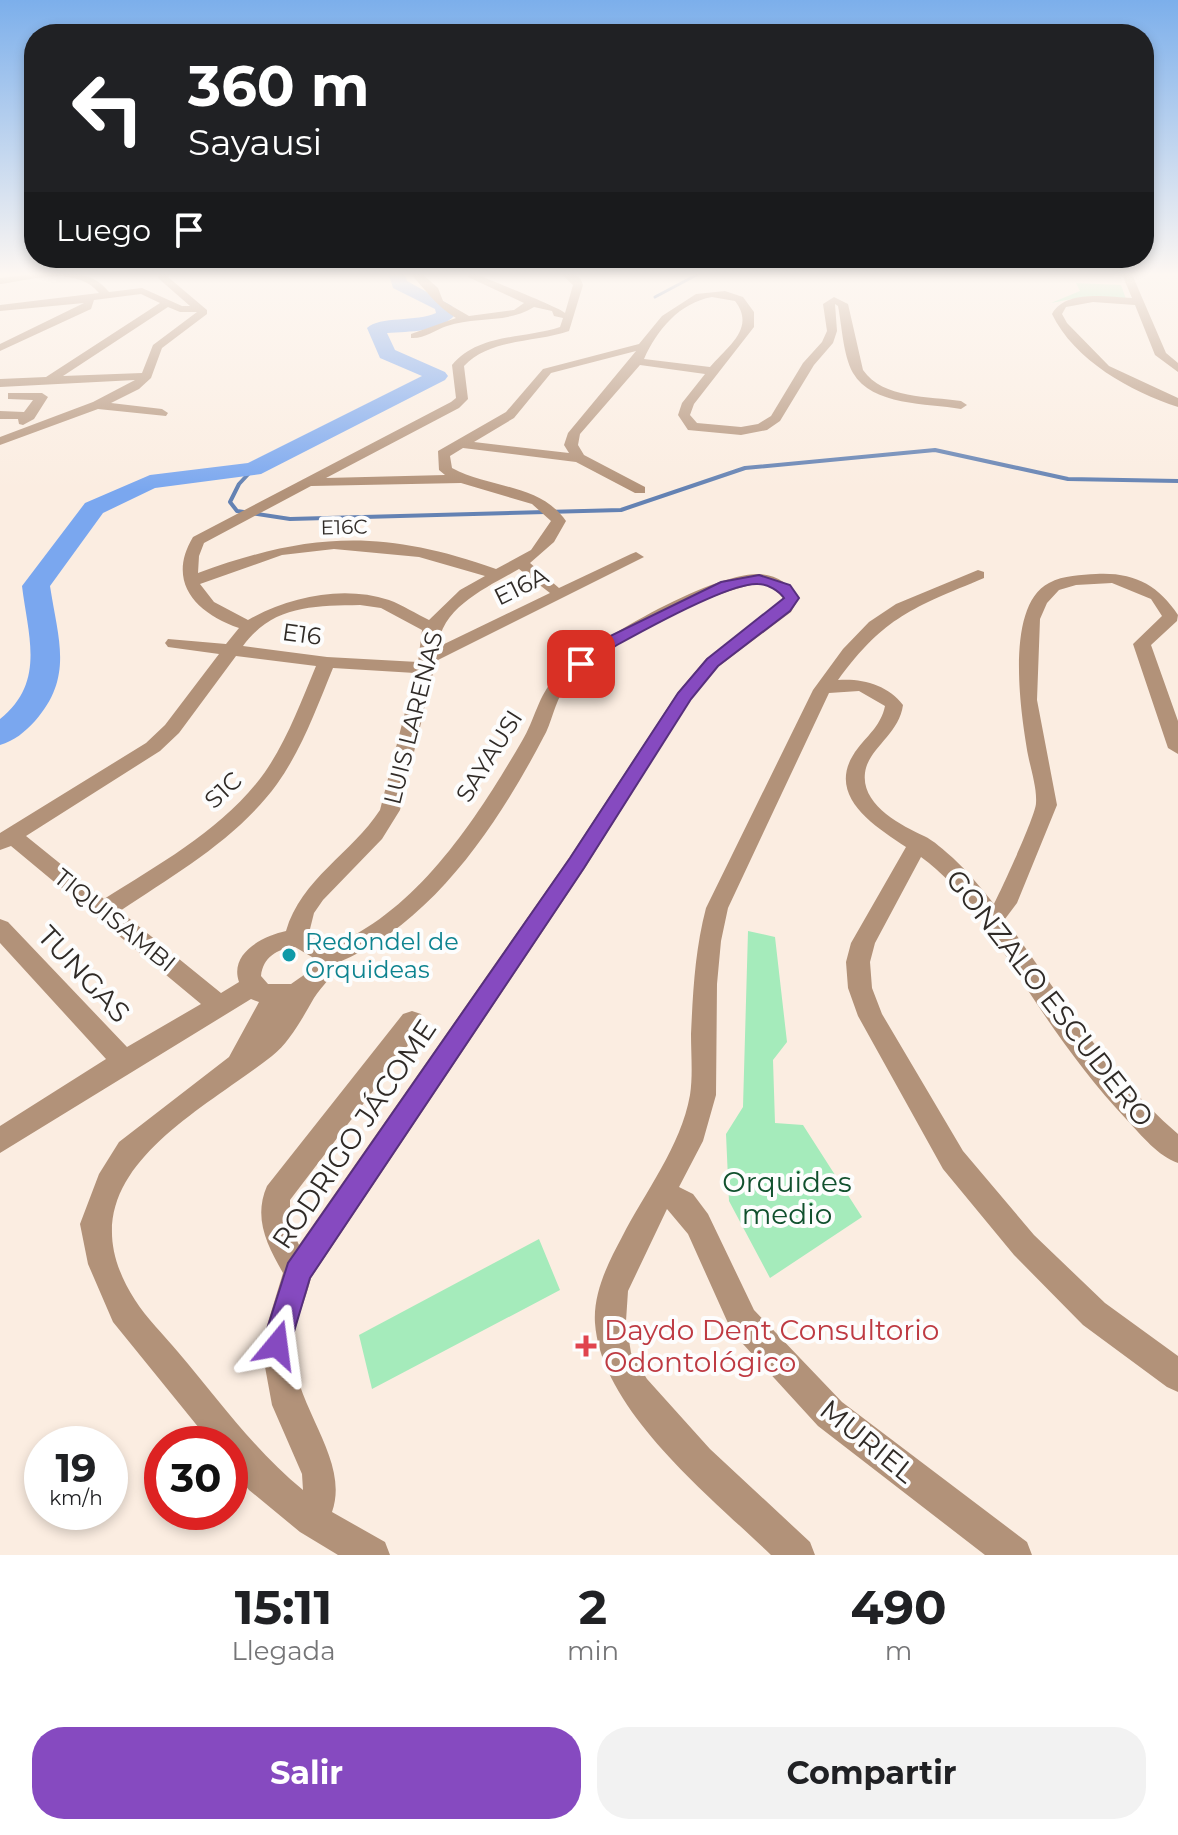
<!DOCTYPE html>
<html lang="es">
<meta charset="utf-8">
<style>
:root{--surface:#fff;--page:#f2f2f2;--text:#202124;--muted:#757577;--accent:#864ac0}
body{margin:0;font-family:Montserrat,sans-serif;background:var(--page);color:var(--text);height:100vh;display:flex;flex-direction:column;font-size:30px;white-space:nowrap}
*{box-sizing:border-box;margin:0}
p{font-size:26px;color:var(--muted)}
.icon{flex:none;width:44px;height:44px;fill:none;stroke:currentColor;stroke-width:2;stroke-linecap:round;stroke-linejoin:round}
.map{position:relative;height:1555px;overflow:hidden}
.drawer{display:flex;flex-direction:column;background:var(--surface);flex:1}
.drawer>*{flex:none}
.hud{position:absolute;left:24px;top:24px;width:1130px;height:244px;border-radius:32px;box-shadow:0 4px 12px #0003;background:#202124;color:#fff;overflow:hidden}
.speed{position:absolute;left:24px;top:1426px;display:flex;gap:16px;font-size:40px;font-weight:700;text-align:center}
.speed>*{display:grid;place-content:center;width:104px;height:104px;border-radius:50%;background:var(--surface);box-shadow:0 4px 12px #0003;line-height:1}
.speed small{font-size:20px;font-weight:400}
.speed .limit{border:12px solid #d22;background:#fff;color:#111}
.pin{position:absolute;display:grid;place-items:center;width:68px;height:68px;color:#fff;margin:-34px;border-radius:16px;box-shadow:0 4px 12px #0006}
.me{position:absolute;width:88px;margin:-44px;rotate:16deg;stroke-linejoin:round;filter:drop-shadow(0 0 6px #0008)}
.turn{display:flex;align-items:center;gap:28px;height:168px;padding:0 32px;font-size:36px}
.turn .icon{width:104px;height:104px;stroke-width:2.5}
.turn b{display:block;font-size:56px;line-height:68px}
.then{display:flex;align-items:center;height:76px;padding:0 32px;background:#0003;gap:16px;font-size:30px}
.eta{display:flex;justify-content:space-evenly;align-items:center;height:136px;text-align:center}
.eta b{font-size:48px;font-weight:700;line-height:56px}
.button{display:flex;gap:16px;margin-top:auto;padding:16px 32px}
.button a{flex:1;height:92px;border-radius:32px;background:var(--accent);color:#fff;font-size:32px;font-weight:700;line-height:92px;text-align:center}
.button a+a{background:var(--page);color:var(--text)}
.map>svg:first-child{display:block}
</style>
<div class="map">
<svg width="1178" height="1555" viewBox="0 0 1178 1555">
<rect width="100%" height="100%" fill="#fbede1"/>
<!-- green -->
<path fill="#a5ebbb" d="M1076 283 1121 285 1126 299H1072L1051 303 1080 291Z
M748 931 775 937 787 1042 773 1060 775 1123 803 1125 862 1217 770 1278 729 1201 726 1134 743 1107Z
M539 1239 560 1290 372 1389 359 1335Z"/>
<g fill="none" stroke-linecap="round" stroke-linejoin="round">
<!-- stream-far1 -->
<path stroke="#6482b3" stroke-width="3" d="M655 297 702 272"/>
<!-- stream -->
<path stroke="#6482b3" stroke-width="4" d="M253 469 239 484 230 502 237 511 290 519 621 510 745 468 935 450 1068 479 1178 481"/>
<!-- river -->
<path fill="#7aa7ef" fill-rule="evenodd" d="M388 272H404L407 281 452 306 455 315C438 333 410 331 387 333L395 350 445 372 448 376 445 380 261 474 155 488 103 513 50 586C58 639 74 677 35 721 25 732 14 741 0 745V719C46 682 28 636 22 586L85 503 150 475 248 463 422 376 380 358 367 328C379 316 417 322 436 313L435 309 393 288Z"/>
<!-- street -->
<path fill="#b29279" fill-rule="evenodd" d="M51 272C73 272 94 273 109 292L142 288 182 306H190L158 278 161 272H171L168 277 207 310V314L162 348 151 378 139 389 111 403 162 409 168 413 166 416 98 409 0 445V437L93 402 135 380 0 387V379L46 377 160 303 141 294 94 300 91 309 0 351V344L84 303 0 311V305L99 293C77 265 30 280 0 284V278ZM168 307 180 312H197L153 345 142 373 63 376Z
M409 272H420L438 288 443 301 469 316 514 310 524 303 468 277V273H474C489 280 559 307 565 313L573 285 559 272C570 272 580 273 583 285L569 331C535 343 490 338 464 366L468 399 459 408 326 478 445 475 439 470 438 451 506 412 543 369 639 344 662 316 696 294 725 291 743 297 754 312V327L694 404 690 415 697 423 741 427 758 424 771 416 803 363 822 342 827 331 823 304 834 297 848 304 863 370C883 399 929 396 961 401L967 405 961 409C927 403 872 406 853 373 843 355 842 326 838 306L835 304 837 331 833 343 814 365 780 421 767 430 741 435 688 430 678 415 682 403 705 374 640 365 580 434 578 445 584 455 645 487V493H635L576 462 463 448 450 456 452 468C491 489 539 483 566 521L554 542 530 563 559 588 631 554 636 552 644 557 436 661 400 810 382 839 323 900 314 913 309 933 323 938 331 946C417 912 477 818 522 741 535 720 538 695 556 677 589 643 711 573 759 574 777 575 789 584 799 598L791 612 718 667 691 699 585 868 311 1278C306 1299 294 1324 293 1345 291 1404 351 1458 332 1512L385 1542 390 1555H338L300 1532 249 1490 230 1467V1444H212L113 1322 88 1264 80 1224 99 1174 119 1142 229 1057 259 1002 251 999 0 1153V1126L106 1059 0 943V919L8 922 127 1047 201 1004 11 846 0 850V833L146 743 165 725 219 654 168 647 165 643 168 639 226 644 239 628C196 613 166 582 193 537L451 402 456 398 452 365C479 333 524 339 560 327L563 318 554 316 552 311 534 307C507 324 476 316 447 326 435 330 424 339 411 338V334L456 318C436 306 425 289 409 272ZM712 297 735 301C756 328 728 346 710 367L644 359C657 330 679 303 712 297ZM636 351 568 433 564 445 569 453 474 442 514 418 551 373ZM461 483 532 504 551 521 531 550 496 569C383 529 310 532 198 573L199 556 204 543 311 486ZM334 549 419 557 485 576 460 590 429 620C416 614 403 605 389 600 342 585 289 597 248 620L214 602 200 584 282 555ZM519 569 550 593 438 647C441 607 488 587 519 569ZM756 584C768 584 775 589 783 598L779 605 706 659 678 692 569 858 299 1245 290 1225V1200L421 1028 424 1021 421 1014 412 1011 403 1014 267 1186C253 1218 267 1245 283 1273L261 1345 272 1405 302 1474 303 1490C255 1451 218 1399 178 1352 164 1335 147 1319 135 1300 58 1180 192 1118 272 1056 290 1042 303 1017 314 998 322 985 333 978 337 963 431 925 497 826 543 738 552 723 554 703 565 688 596 648 706 593 756 584ZM360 605 381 608 422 630 418 662 327 657 243 646C273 605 313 606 360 605ZM236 656 316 666C301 702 287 740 265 772 225 828 161 863 104 899L26 836 160 751 179 733ZM333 668 415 673 380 810C352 853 301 879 286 931 263 936 229 953 239 982L221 993 120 911C175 874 237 839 277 784 302 749 317 707 333 668ZM295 947 312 957 311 970 291 984H268L261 976C263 957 277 949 295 947Z
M1121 272H1131L1166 353 1178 363V372L1155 355 1135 305 1093 302 1066 307 1062 314 1067 323 1109 366 1178 398V407C1131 392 1074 360 1052 314 1066 289 1107 297 1132 298Z
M8 393H42L48 397 34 419 23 425 19 424 18 419H0V411L24 412 33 400 8 399Z
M978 570 984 572V578C913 608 885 616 838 680 862 678 888 685 903 705 899 735 868 748 865 773 861 805 901 825 924 836 933 840 945 851 953 858 968 872 981 888 994 904 1001 890 1036 815 1036 803 1037 788 1031 770 1028 755 1021 715 1004 606 1049 583 1064 575 1081 575 1096 574 1134 572 1158 585 1178 615L1177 621 1151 645 1178 721V754L1168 748 1133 644 1162 616 1151 599 1112 583 1076 585 1059 590 1047 603 1040 619 1037 700 1057 805 1017 903 1005 919C1059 994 1107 1073 1178 1134V1163C1158 1156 1142 1136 1127 1120 1091 1082 1060 1039 1031 995 999 946 969 892 921 857L875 943 870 962 872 988 882 1014 963 1151 1034 1235 1105 1303 1178 1356V1392L1167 1387 1083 1325 1014 1255 943 1169 858 1016 848 988 846 962 851 943 906 847C871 824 823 793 858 748 869 734 881 725 885 706L859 691 829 693 728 908 721 941 717 984 716 1095 703 1141 679 1187 693 1194 708 1214 754 1310 842 1402 1027 1542 1032 1555H985L818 1426 732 1332 688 1234 667 1209 628 1291 626 1321 631 1353 647 1379 710 1449 810 1542 815 1555H771C711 1497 601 1410 595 1323 593 1293 608 1263 622 1237 645 1192 681 1146 690 1095 693 1076 691 1054 691 1034 693 991 695 950 706 908L813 690 843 649 869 622 896 604Z"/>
</g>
<!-- sky -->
<linearGradient id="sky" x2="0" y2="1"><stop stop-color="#7cafeb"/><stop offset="0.56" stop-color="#fdf7f2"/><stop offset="1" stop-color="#fdf7f2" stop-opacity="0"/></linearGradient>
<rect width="1178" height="490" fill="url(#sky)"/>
<!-- route -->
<path fill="#864ac0" stroke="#57307d" stroke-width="2" d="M759 575 790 585 799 598 790 611 718 666 691 699 584 868 310 1278 287 1355 277 1359 267 1355 262 1345 288 1263 570 858 678 693 707 659 784 598C779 591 768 584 758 584 731 582 644 630 617 645 604 652 591 671 575 667L573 664 604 639 721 582Z"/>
<!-- markers -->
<circle fill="#0f9aa8" stroke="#fdfdfd" stroke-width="3" cx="289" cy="955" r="8"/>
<path fill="#e0444e" stroke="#fdfdfd" stroke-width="3" d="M582 1334h8v8h8v8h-8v8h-8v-8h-8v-8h8z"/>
<g text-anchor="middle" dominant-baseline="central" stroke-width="8" stroke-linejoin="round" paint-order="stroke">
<!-- far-street labels -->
<g font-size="20" fill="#302b27" stroke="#fdfdfd">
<text transform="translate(344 527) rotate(-1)">E16C</text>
</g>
<!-- street labels -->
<g font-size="24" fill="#302b27" stroke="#fdfdfd">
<text transform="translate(521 586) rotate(-26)">E16A</text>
<text transform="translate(302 634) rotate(8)">E16</text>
<text transform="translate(413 718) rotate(-76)">LUIS LARENAS</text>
<text transform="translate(489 756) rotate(-58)">SAYAUSI</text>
<text transform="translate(223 790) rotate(-43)">S1C</text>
<text transform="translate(115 920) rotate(39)">TIQUISAMBI</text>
</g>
<!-- culture labels -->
<g font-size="24" fill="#0d838f" stroke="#fdfdfd" text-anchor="start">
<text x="305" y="941">Redondel de<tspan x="305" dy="28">Orquideas</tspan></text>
</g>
<!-- near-street labels -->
<g font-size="28" fill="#302b27" stroke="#fdfdfd">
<text transform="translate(84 974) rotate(47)">TUNGAS</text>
<text transform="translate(1050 998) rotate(52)">GONZALO ESCUDERO</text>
<text transform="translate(354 1134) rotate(-56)">RODRIGO JÁCOME</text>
<text transform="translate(868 1441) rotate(39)">MURIEL</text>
</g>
<!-- near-park labels -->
<g font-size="28" fill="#11512e" stroke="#fdfdfd">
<text x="787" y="1182">Orquides<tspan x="787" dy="32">medio</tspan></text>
</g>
<!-- near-health labels -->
<g font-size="28" fill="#be3a42" stroke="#fdfdfd" text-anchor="start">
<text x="604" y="1330">Daydo Dent Consultorio<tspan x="604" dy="32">Odontológico</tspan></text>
</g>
</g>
</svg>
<div class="speed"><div>19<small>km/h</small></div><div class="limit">30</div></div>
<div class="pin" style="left:581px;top:664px;background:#d93025"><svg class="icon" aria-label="arrive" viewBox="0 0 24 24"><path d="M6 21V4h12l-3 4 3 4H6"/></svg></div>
<svg class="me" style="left:277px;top:1345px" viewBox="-20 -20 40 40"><path d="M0-17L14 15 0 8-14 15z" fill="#864ac0" stroke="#fff" stroke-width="4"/></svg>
<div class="hud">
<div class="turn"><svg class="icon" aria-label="left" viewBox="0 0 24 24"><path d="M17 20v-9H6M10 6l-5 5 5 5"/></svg><div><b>360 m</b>Sayausi</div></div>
<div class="then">Luego<svg class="icon" aria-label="arrive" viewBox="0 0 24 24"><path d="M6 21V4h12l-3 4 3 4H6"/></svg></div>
</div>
</div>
<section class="drawer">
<div class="eta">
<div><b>15:11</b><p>Llegada</p></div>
<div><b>2</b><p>min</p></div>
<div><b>490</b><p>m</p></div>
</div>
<div class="button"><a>Salir</a><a>Compartir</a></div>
</section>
